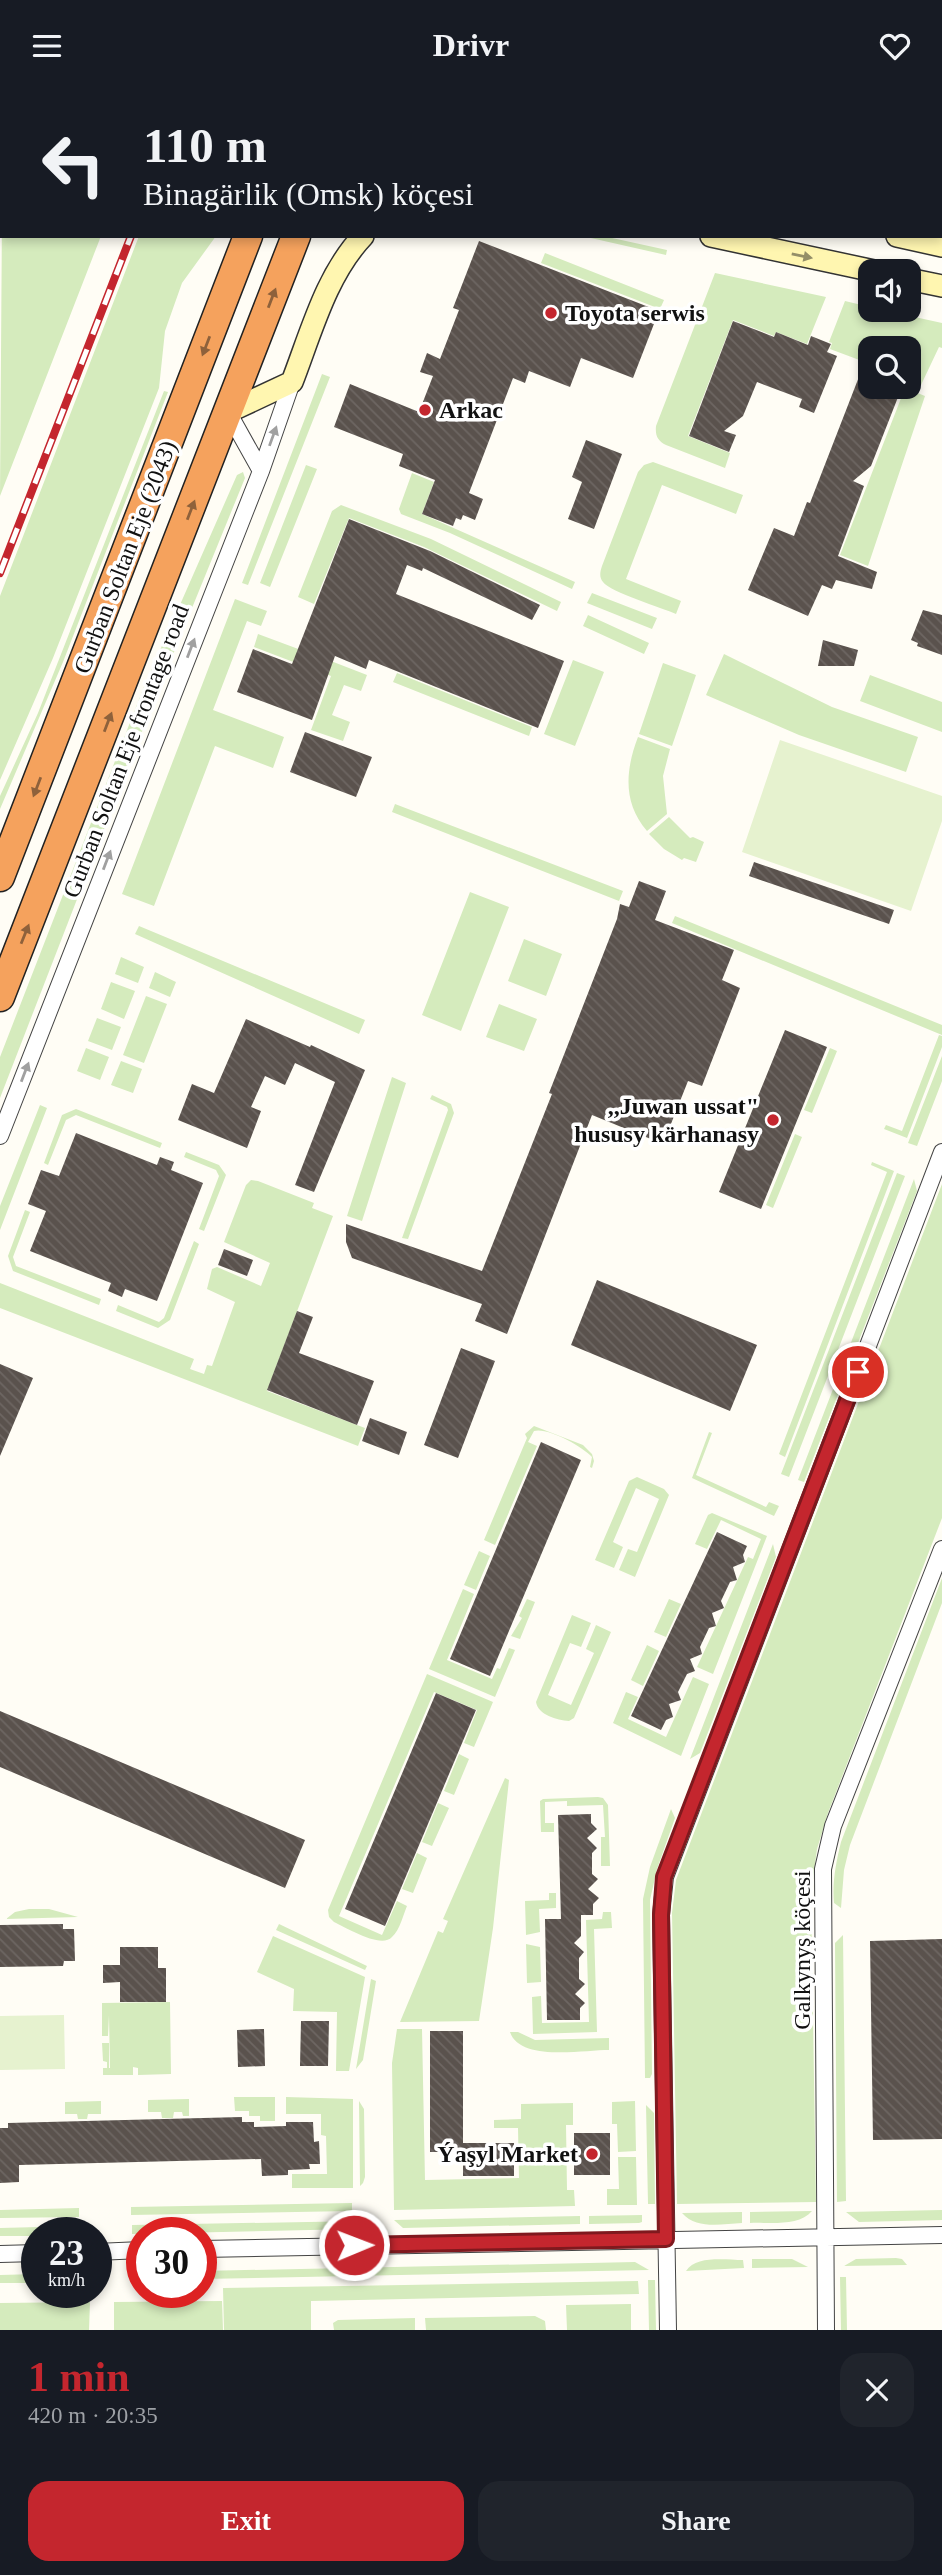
<!DOCTYPE html>
<meta charset="utf-8">
<style>
:root{--surface:#171b24;--page:#20242c;--text:#f1f3f6;--muted:#9ea1a6;--accent:#c4262e}
body{margin:0;font-family:"Times New Roman",serif;background:var(--page);color:var(--text);height:100vh;display:flex;flex-direction:column;font-size:26px;white-space:nowrap}
*{box-sizing:border-box;margin:0}
p{font-size:23px;color:var(--muted)}
.icon{flex:none;width:38px;height:38px;fill:none;stroke:currentColor;stroke-width:2;stroke-linecap:round;stroke-linejoin:round}
.map{position:relative;height:2239px;overflow:hidden}
.side{display:flex;flex-direction:column;background:var(--surface);flex:1}
.side>*{flex:none}
.top-card{position:absolute;left:0px;top:0px;width:943px;height:147px;box-shadow:0 4px 10px #0003;background:#171b24;color:var(--text);overflow:hidden}
.controls{position:absolute;left:858px;top:168px;display:grid;gap:14px}
.controls a{display:grid;place-items:center;width:63px;height:63px;border-radius:14px;background:var(--surface);box-shadow:0 4px 10px #0003;font-size:35px}
.speed{position:absolute;left:21px;top:2126px;display:flex;gap:14px;font-size:35px;font-weight:700;text-align:center}
.speed>*{display:grid;place-content:center;width:91px;height:91px;border-radius:50%;background:var(--surface);box-shadow:0 4px 10px #0003;line-height:1}
.speed small{font-size:18px;font-weight:400}
.speed .limit{border:10px solid #d22;background:#fff;color:#111}
.pin{position:absolute;display:grid;place-items:center;width:60px;height:60px;color:#fff;margin:-30px;border:4px solid #fff;border-radius:50%;box-shadow:0 2px 7px #0007}
.me{position:absolute;width:77px;margin:-38px;rotate:89deg;stroke-linejoin:round;filter:drop-shadow(0 0 5px #0008)}
.turn{display:flex;align-items:center;gap:24px;height:147px;padding:0 28px;font-size:32px}
.turn .icon{width:91px;height:91px;stroke-width:2.5}
.turn b{display:block;font-size:49px;line-height:60px}
.round{display:grid;place-items:center;flex:none;width:74px;height:74px;border-radius:21px;background:var(--page)}
.summary{display:flex;align-items:center;justify-content:space-between;height:119px;padding:0 28px}
h1{font-size:42px;font-weight:700;line-height:52px;color:var(--accent)}
.action{display:flex;gap:14px;margin-top:auto;padding:14px 28px}
.action a{flex:1;height:80px;border-radius:21px;background:var(--accent);color:#fff;font-size:28px;font-weight:700;line-height:80px;text-align:center}
.action a+a{background:var(--page);color:var(--text)}
header{display:flex;justify-content:space-between;align-items:center;height:91px;padding:0 28px;background:var(--surface);font-size:32px;font-weight:700}
.map>svg:first-child{display:block}
</style>
<header><svg class="icon" aria-label="menu" viewBox="0 0 24 24"><path d="M4 6h16M4 12h16M4 18h16"/></svg>Drivr<svg class="icon" aria-label="heart" viewBox="0 0 24 24"><path d="M12 20l-8-8c-3-5 5-10 8-4 3-6 11-1 8 4z"/></svg></header>
<div class="map">
<svg width="942" height="2239" viewBox="0 0 942 2239">
<defs>
<pattern id="building-back-hatch" width="6" height="6" patternUnits="userSpaceOnUse" patternTransform="scale(1.75)"><rect width="6" height="6" fill="#5a524d"/><path d="M-1 5l2 2M0 0l6 6M5-1l2 2" fill="none" stroke="#6d6662"/></pattern>
</defs>
<rect width="100%" height="100%" fill="#fffdf5"/>
<!-- green -->
<path fill="#d5ebbd" d="M2 123V145H101L0 405Z
M139 145H216L182 192 165 240 159 297 53 567 0 689V505Z
M582 145H603L667 159 666 164Z
M545 162 664 209 660 218 541 172Z
M715 182 826 206 807 253 776 241 774 245 733 229 688 345 730 362 725 377 666 354C658 350 655 345 656 335Z
M845 210 870 216V219H883L942 232V257L939 256 921 294H908V257H870V273L830 258 832 252 829 251Z
M322 283 330 286 248 494 242 492Z
M905 297 925 305 868 475 840 464Z
M164 300 168 301 63 571 0 718V705L38 622Z
M653 371 743 404 736 423 662 394 626 488 681 510 676 523C663 517 610 501 603 491 599 486 600 481 602 475L638 381 644 374Z
M306 374 317 378 270 496 260 492Z
M243 381 245 387 150 620 0 1007V966L143 598 237 384Z
M412 382 434 391 422 423 575 491 572 498 450 442 401 423 399 418Z
M341 414 431 448 561 511 557 520 424 456 349 427 314 513 298 506 332 420Z
M592 502 657 527 652 538 587 512Z
M235 508 267 520 261 535 247 530 213 619 284 646 273 677 215 655 154 815 122 803Z
M588 524 649 552 644 563 583 535Z
M258 543 301 559 296 572 254 556Z
M724 563 832 616 918 646 906 681 799 644 706 604Z
M318 565 367 584 361 600 344 594 332 624 350 631 343 650 311 639 331 585 313 578Z
M573 569 604 581 575 655 544 643Z
M663 572 696 584 672 655 639 643Z
M397 582 532 636 529 645 393 591Z
M870 584 942 611V641L860 610Z
M638 646 670 658 663 685 667 723 647 740C623 712 625 680 638 646Z
M395 713 623 800 619 810 392 721Z
M669 726 690 747 693 746 704 751 696 771 684 767 682 769 664 758 649 743Z
M470 801 509 816 461 940 422 924Z
M675 825 942 934V944L672 832Z
M139 835 365 929 359 943 135 843Z
M524 848 562 863 546 905 508 890Z
M121 866 144 876 138 892 115 883Z
M155 881 176 891 170 906 149 897Z
M111 891 135 900 124 928 101 918Z
M146 905 167 913 144 972 123 964Z
M499 913 537 928 524 960 486 946Z
M97 927 121 936 112 959 88 950Z
M939 944 942 945V956L907 1047 884 1038 886 1034 902 1040Z
M86 957 109 966 100 989 77 980Z
M830 957 837 960 812 1022 804 1019Z
M942 965V990L917 1055 908 1052Z
M121 970 142 978 133 1002 111 994Z
M392 986 406 992 362 1130 347 1125Z
M432 1004 451 1013 454 1022 408 1148 402 1147 448 1019 447 1016 430 1008Z
M40 1014 47 1017 0 1139V1115Z
M76 1018 162 1052 160 1057 76 1024 66 1029 48 1074 44 1072 62 1024Z
M795 1043 802 1046 773 1117 766 1114Z
M186 1061 219 1074 226 1084 204 1140 199 1138 219 1085 216 1079 184 1066Z
M872 1071 894 1080 785 1366 779 1363 887 1081 871 1074Z
M897 1082 905 1085 789 1386 781 1383Z
M914 1088 917 1100 804 1391 798 1389Z
M251 1089 258 1090 314 1112 312 1117 333 1125 267 1300 365 1337 358 1355 0 1217V1192L194 1268 190 1278 204 1283 207 1274 212 1275 235 1211 207 1198 212 1178 217 1176 261 1195 270 1172 224 1151 246 1094Z
M942 1093V1427L828 1722 817 1758 811 1804 816 2111 677 2113 672 1822 676 1789Z
M25 1119 30 1121 13 1166 16 1175 101 1208 99 1214 13 1180 8 1165Z
M194 1150 199 1153 170 1229 158 1237 116 1220 118 1214 159 1231 164 1227Z
M534 1335 583 1354 592 1363 594 1370 592 1377 590 1376 592 1366C582 1355 547 1336 534 1340L528 1351 537 1355 495 1454 484 1449 527 1347 525 1343Z
M709 1341 712 1342 696 1384 766 1416 769 1411 779 1415 774 1425 692 1387Z
M637 1386 664 1398 669 1404 635 1486 619 1479 628 1458 637 1461 659 1408 636 1397 613 1451 623 1456 614 1477 595 1469 629 1390Z
M712 1422 767 1445 713 1583 697 1576 748 1466 753 1468 761 1448 721 1429 707 1458 695 1453 708 1424Z
M773 1453 776 1466 700 1662 690 1668Z
M479 1460 490 1465 476 1499 464 1494Z
M942 1487V1512L850 1754 844 1779 841 1817 834 1812C832 1792 836 1771 841 1751Z
M463 1498 474 1503 447 1569 492 1588 497 1577 500 1578 509 1557 515 1559 495 1606 429 1578Z
M527 1508 535 1511 520 1548 511 1545 522 1527 519 1525Z
M669 1508 681 1513 666 1546 654 1541Z
M572 1524 591 1532 581 1556 570 1552 548 1604 571 1614 594 1562 586 1558 596 1534 611 1541 574 1627 569 1630C557 1629 538 1624 536 1611Z
M647 1554 659 1560 643 1595 631 1589Z
M427 1583 493 1611 474 1656 464 1652 477 1619 434 1601 339 1825 382 1844 397 1810 407 1815C403 1824 400 1839 392 1846 381 1858 347 1837 334 1831L329 1826 328 1819Z
M693 1586 709 1593 681 1665 613 1632 626 1601 638 1606 628 1628 666 1646Z
M459 1663 469 1668 454 1704 444 1700Z
M505 1687 509 1689 493 1837 479 1930 400 1931 438 1840 443 1842 448 1830 443 1828Z
M598 1706 603 1707 608 1714 610 1775H601V1746H605L603 1714 567 1715V1710L545 1711V1732H554V1741H541L540 1710 543 1708Z
M438 1712 449 1717 432 1755 422 1751Z
M671 1718 675 1727 657 1778 650 1809 652 1983 650 1987H645L643 1808 650 1776Z
M417 1762 427 1767 413 1802 402 1798Z
M549 1802H556V1817L539 1818 540 1841 526 1844 525 1810 549 1809Z
M29 1818H49L78 1826 6 1828 15 1821Z
M603 1821H611L612 1837 594 1838 597 1941 533 1943 532 1906 541 1905 542 1932 589 1931 586 1829 602 1828Z
M279 1833 367 1875 365 1879 276 1839Z
M843 1844 846 2110 837 2111 835 1852Z
M273 1845 365 1886 349 1980H336L337 1921 293 1920 294 1898 257 1881Z
M526 1853 540 1856 541 1891 527 1892Z
M371 1888 376 1890 363 1969 356 1978Z
M170 1911 171 1983 138 1984V1977L133 1976V1984H103V1977H107V1971L103 1970 102 1952H109V1977H110L109 1924 108 1945H102V1912Z
M397 1938H422L425 2089 519 2087 518 2037H494V2029L521 2028V2013L573 2012V2034H566L567 2099H574L575 2115 394 2119 392 1972Z
M510 1941H518L535 1949 609 1947V1959C583 1959 520 1971 510 1941Z
M275 2006V2030H260V2025H249V2020H235L234 2006Z
M286 2006 353 2008V2097H292V2083H327L326 2045 321 2044V2023H286Z
M189 2008V2025H183L182 2021H174L173 2027H162L161 2021H148V2009Z
M101 2010V2023H88L87 2028H78L77 2023H65V2011Z
M359 2010 364 2018 365 2086 363 2092 360 2095Z
M635 2010 636 2060 618 2061 617 2033H612V2011Z
M646 2014 654 2022 655 2113H648Z
M618 2066H636L637 2114H607V2098H619Z
M352 2112V2120L131 2124V2116Z
M79 2117V2126L0 2127V2119Z
M942 2119V2129L859 2131 846 2121Z
M812 2120C799 2136 769 2131 750 2132V2121Z
M742 2121V2132C722 2133 697 2139 682 2122Z
M642 2124V2131L639 2132 589 2133V2125Z
M580 2125V2133L403 2137 394 2129Z
M362 2130 354 2138 132 2143V2134Z
M79 2135V2142H37V2145H0V2137Z
M896 2167 902 2168 907 2174 844 2175 856 2168Z
M792 2168 808 2176 752 2177V2168Z
M743 2169 744 2177 686 2180C696 2164 726 2169 743 2169Z
M635 2171 649 2179 201 2188V2180Z
M37 2183V2192H0V2184Z
M840 2186H846L847 2239H841Z
M648 2189H655L656 2239H649Z
M638 2190 639 2203 311 2210V2239H224L223 2197Z
M222 2210 223 2239H114V2211Z
M90 2211 89 2239H0V2212Z
M631 2213V2239H567L566 2214Z
M535 2225 545 2230 546 2239H426L425 2227Z
M415 2227V2239H334L333 2232 338 2229Z"/>
<!-- pitch -->
<path fill="#e6f2cf" d="M780 649 942 705V730L911 820 742 761Z
M64 1924 65 1978 0 1979V1925Z"/>
<!-- building -->
<path fill="url(#building-back-hatch)" d="M479 150 659 220 633 287 581 267 570 296 529 280 525 292 513 287 469 402 483 408 475 429 463 424 461 429 456 427 453 435 422 423 435 389 399 375 403 363 334 336 350 293 419 321 433 285 420 281 427 262 440 268 459 219 453 217Z
M733 230 774 246 776 241 808 254 811 245 831 253 827 261 837 265 814 322 799 316 802 308 757 291 743 325 724 340 736 344 729 361 689 345Z
M869 260 870 296H902L871 375 853 390 864 395 838 465 877 481 872 498 836 489 832 498 822 494 808 525 748 499 774 437 794 445 807 411 810 412Z
M586 349 622 363 594 438 568 428 582 391 572 386Z
M349 428 430 460 540 514 532 529 423 477 422 480 407 474 396 503 564 570 538 637 369 569 366 578 335 565 312 629 237 601 253 558 292 573Z
M923 519 942 524V564L917 555 918 552 911 549Z
M823 549 858 559 854 575H818Z
M305 641 372 666 356 706 290 681Z
M754 771 894 819 889 833 749 785Z
M639 790 666 800 655 829 734 859 722 889 740 897 702 995 688 990 663 1053 592 1024 507 1243 475 1230 482 1213 352 1167 346 1151V1133L482 1180 552 1003 549 1002 617 828 620 813 629 816Z
M246 928 310 956 311 954 365 979 314 1101 295 1094 335 991 295 972 285 994 265 985 251 1016 261 1020 247 1057 178 1029 192 993 214 1002Z
M785 939 827 956 761 1118 719 1101Z
M76 1042 157 1074 160 1066 174 1071 171 1079 203 1092 157 1210 125 1198 122 1206 108 1200 111 1192 30 1160 46 1120 28 1113 41 1079 59 1085Z
M224 1158 253 1169 247 1185 218 1174Z
M597 1189 757 1254 730 1320 571 1254Z
M297 1220 313 1226 299 1262 374 1290 357 1334 267 1299Z
M461 1257 495 1270 458 1367 424 1354Z
M0 1273 33 1287 0 1365Z
M370 1327 407 1341 399 1364 362 1350Z
M541 1351 581 1369 490 1585 450 1568Z
M717 1441 747 1455 743 1464 745 1471 733 1476 737 1489 730 1491 721 1510 724 1517 712 1522 716 1535 709 1537 700 1556 702 1563 690 1568 695 1580 687 1583 678 1601 681 1609 669 1613 673 1626 666 1629 661 1639 631 1625Z
M436 1602 476 1619 385 1835 345 1818Z
M0 1620 305 1749 285 1797 0 1676Z
M591 1723V1732L597 1738 587 1747 597 1757 592 1762V1783L598 1788 588 1798 599 1807 593 1813V1824H581V1845L574 1852 584 1861 579 1867V1888L585 1893 575 1903 585 1912 580 1917V1929H547L545 1828H561L558 1724Z
M63 1833V1838H74L75 1870H64L63 1875 0 1876V1834Z
M942 1848V2048L873 2049 870 1850Z
M120 1856H158V1877H166V1911H120V1891L103 1892V1874H120Z
M301 1930H329L328 1975H300Z
M264 1938 265 1975 238 1976 237 1939Z
M430 1940H463V2061V2052H514V2085H463V2061H430Z
M242 2026V2031H254V2036L286 2035V2031H313L314 2051 319 2050 320 2073H309L310 2078 288 2079V2084L262 2085 261 2068 19 2074V2091L0 2092V2037H8V2032Z
M574 2042H610V2084H574Z"/>
<g fill="none" stroke-linecap="round" stroke-linejoin="round">
<defs>
<path id="street" d="M25 2 26 0
M0 21 2 22
M0 70 2 66
M228 321 261 380
M0 1045 261 380 292 291
M201 2158 942 2144
M96 2161 142 2159
M0 2163 37 2162
M668 2239 661 1824 665 1786 942 1061
M826 2239 823 1778 833 1735 942 1458"/>
<path id="secondary" d="M438 0 440 2
M711 145 874 180
M897 145 942 155
M908 188 942 195
M228 321 292 291C311 242 326 184 363 145"/>
<path id="highway" d="M303 2 304 0
M353 2V0
M0 786 248 145
M0 906 296 145"/>
</defs>
<!-- street casing -->
<use href="#street" stroke="#444" stroke-width="18"/>
<!-- secondary casing -->
<use href="#secondary" stroke="#333" stroke-width="24"/>
<!-- highway casing -->
<use href="#highway" stroke="#222" stroke-width="31"/>
<!-- street -->
<use href="#street" stroke="#fff" stroke-width="16"/>
<!-- secondary -->
<use href="#secondary" stroke="#fff6b0" stroke-width="21"/>
<!-- highway -->
<use href="#highway" stroke="#f5a25d" stroke-width="28"/>
<defs>
<path id="rail" d="M186 2 187 0
M0 482 131 145"/>
</defs>
<!-- rail casing -->
<use href="#rail" stroke="#c4262e" stroke-width="8"/>
<!-- rail -->
<use href="#rail" stroke="#fff" stroke-width="5" stroke-dasharray="16" stroke-linecap="butt"/>
</g>
<!-- one-way arrows -->
<defs><path id="oneway-solid" d="M-6-.8H1V-3.2L6.5 0L1 3.2V.8H-6Z" transform="scale(1.75)"/></defs>
<use fill="#948f68" href="#oneway-solid" transform="translate(802 165) rotate(12)"/>
<g fill="#8e613b">
<use href="#oneway-solid" transform="translate(272 207) rotate(-69)"/>
<use href="#oneway-solid" transform="translate(206 255) rotate(111)"/>
<use href="#oneway-solid" transform="translate(191 419) rotate(-69)"/>
<use href="#oneway-solid" transform="translate(108 631) rotate(-69)"/>
<use href="#oneway-solid" transform="translate(37 696) rotate(111)"/>
<use href="#oneway-solid" transform="translate(25 843) rotate(-68)"/>
</g>
<g fill="#a0a0a0">
<use href="#oneway-solid" transform="translate(273 345) rotate(-70)"/>
<use href="#oneway-solid" transform="translate(191 557) rotate(-69)"/>
<use href="#oneway-solid" transform="translate(107 769) rotate(-69)"/>
<use href="#oneway-solid" transform="translate(25 981) rotate(-69)"/>
</g>
<g fill="none" stroke-linecap="round" stroke-linejoin="round">
<defs>
<path id="route" d="M354 2154 666 2148 661 1824 664 1786 858 1281"/>
</defs>
<!-- route casing -->
<use href="#route" stroke="#7f191e" stroke-width="18"/>
<!-- route -->
<use href="#route" stroke="#c4262e" stroke-width="12"/>
</g>
<!-- markers -->
<g fill="#c4262e" stroke="#fff" stroke-width="2.5">
<circle cx="551" cy="222" r="7"/>
<circle cx="425" cy="319" r="7"/>
<circle cx="773" cy="1029" r="7"/>
<circle cx="592" cy="2063" r="7"/>
</g>
<g text-anchor="middle" dominant-baseline="central" stroke-width="7" stroke-linejoin="round" paint-order="stroke">
<!-- poi labels -->
<g font-size="24" font-weight="bold" fill="#111" stroke="#fff" text-anchor="start">
<text x="565" y="222">Toyota serwis</text>
<text x="439" y="319">Arkac</text>
<text x="759" y="1015" text-anchor="end">,,Juwan ussat"<tspan x="759" dy="28">hususy kärhanasy</tspan></text>
<text x="578" y="2063" text-anchor="end">Ýaşyl Market</text>
</g>
<!-- street labels -->
<g font-size="24" fill="#111" stroke="#fff">
<text transform="translate(125 466) rotate(-69)">Gurban Soltan Eje (2043)</text>
<text transform="translate(126 660) rotate(-69)">Gurban Soltan Eje frontage road</text>
<text transform="translate(802 1859) rotate(-90)">Galkynyş köçesi</text>
</g>
</g>
</svg>
<div class="controls">
<a><svg class="icon" aria-label="sound" viewBox="0 0 24 24"><path d="M4 9h4l5-4v14l-5-4H4zM17 9q2 3 0 6"/></svg></a>
<a><svg class="icon" aria-label="search" viewBox="0 0 24 24"><circle cx="10" cy="10" r="6"/><path d="M15 15l6 6"/></svg></a>
</div>
<div class="speed"><div>23<small>km/h</small></div><div class="limit">30</div></div>
<div class="pin" style="left:858px;top:1281px;background:#d93025"><svg class="icon" aria-label="arrive" viewBox="0 0 24 24"><path d="M6 21V4h12l-3 4 3 4H6"/></svg></div>
<svg class="me" style="left:354px;top:2154px" viewBox="-20 -20 40 40"><circle r="17" fill="#c4262e" stroke="#fff" stroke-width="3"/><path d="M0-11L8 9 0 5-8 9z" fill="#fff"/></svg>
<div class="top-card">
<div class="turn"><svg class="icon" aria-label="left" viewBox="0 0 24 24"><path d="M17 20v-9H6M10 6l-5 5 5 5"/></svg><div><b>110 m</b>Binagärlik (Omsk) köçesi</div></div>
</div>
</div>
<section class="side">
<div class="summary"><div><h1>1 min</h1><p>420 m · 20:35</p></div><a class="round"><svg class="icon" aria-label="close" viewBox="0 0 24 24"><path d="M6 6l12 12M18 6L6 18"/></svg></a></div>
<div class="action"><a>Exit</a><a>Share</a></div>
</section>
